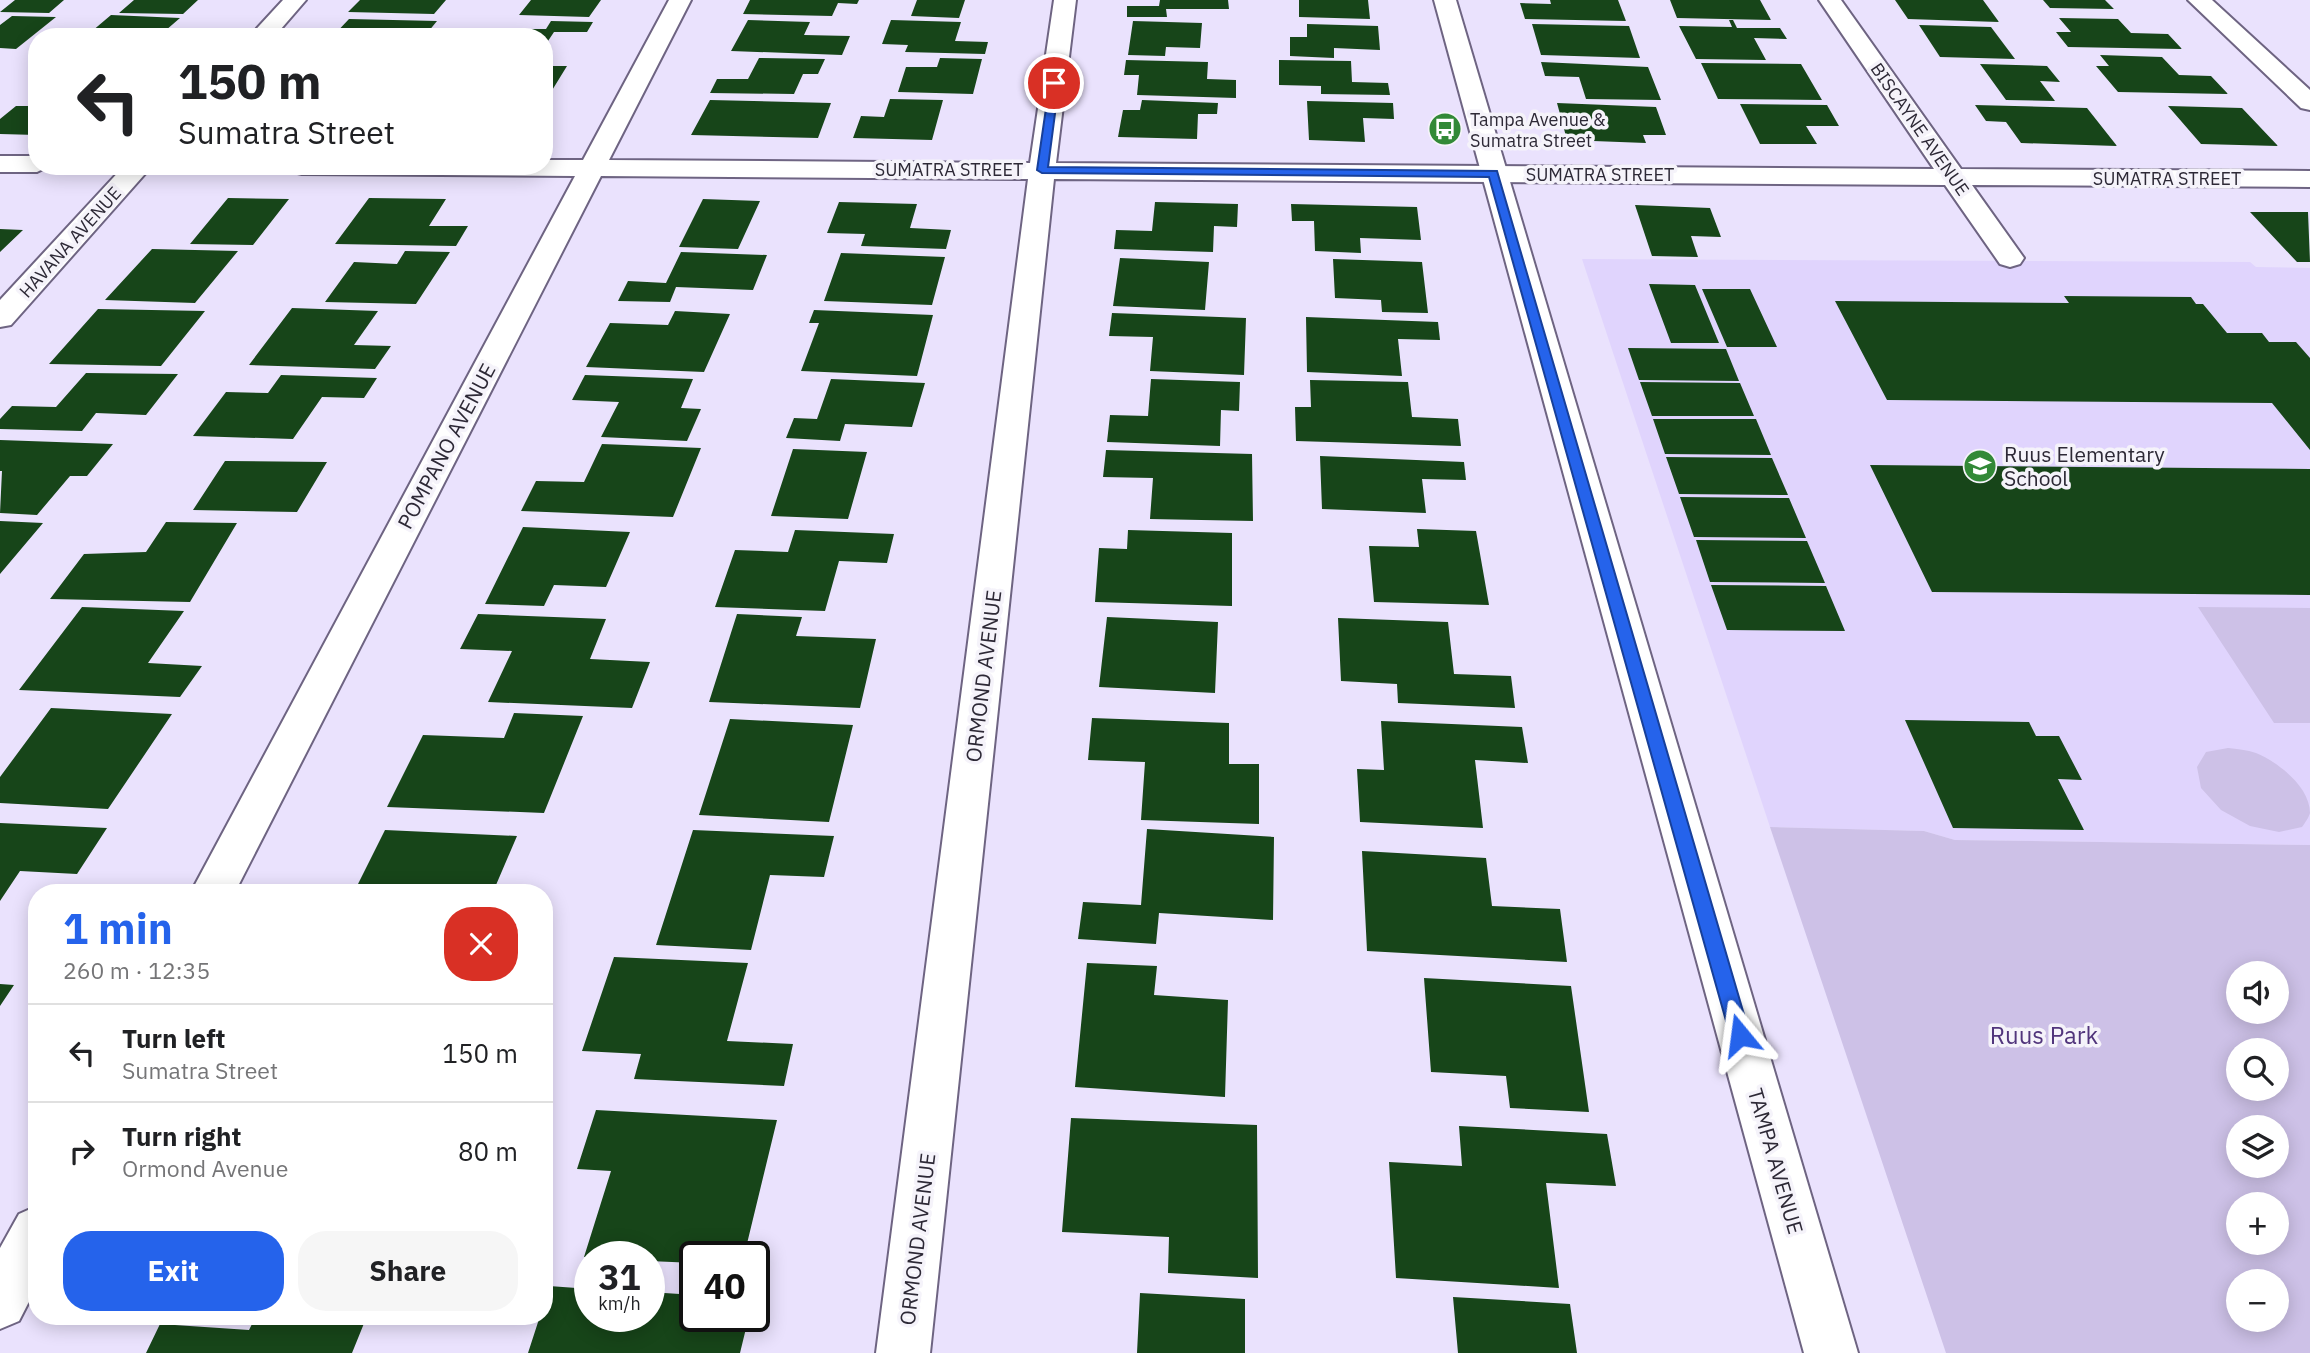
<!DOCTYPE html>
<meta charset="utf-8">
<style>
:root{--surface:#fff;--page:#f6f6f6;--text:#202124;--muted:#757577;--line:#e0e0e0;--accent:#2563eb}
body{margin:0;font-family:"IBM Plex Sans",sans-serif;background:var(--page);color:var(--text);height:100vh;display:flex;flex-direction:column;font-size:26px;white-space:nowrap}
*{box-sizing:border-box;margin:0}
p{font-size:23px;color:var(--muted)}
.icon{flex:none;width:38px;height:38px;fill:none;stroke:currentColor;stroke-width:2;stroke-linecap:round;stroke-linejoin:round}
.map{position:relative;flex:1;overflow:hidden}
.drawer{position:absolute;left:28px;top:884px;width:525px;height:441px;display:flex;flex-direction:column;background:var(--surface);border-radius:28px;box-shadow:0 4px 18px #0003}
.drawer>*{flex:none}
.hud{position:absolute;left:28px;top:28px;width:525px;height:147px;border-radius:28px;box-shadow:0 4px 18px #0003;background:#fff;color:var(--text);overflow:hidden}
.buttons{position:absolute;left:2226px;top:961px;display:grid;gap:14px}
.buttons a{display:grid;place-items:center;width:63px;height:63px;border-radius:50%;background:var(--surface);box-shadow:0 4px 18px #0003;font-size:35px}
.speed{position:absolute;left:574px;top:1241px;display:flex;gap:14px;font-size:35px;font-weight:700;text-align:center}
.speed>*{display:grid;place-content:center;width:91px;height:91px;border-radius:50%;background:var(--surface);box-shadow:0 4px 18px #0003;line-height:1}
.speed small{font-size:18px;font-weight:400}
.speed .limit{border:4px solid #111;border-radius:10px;background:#fff;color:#111}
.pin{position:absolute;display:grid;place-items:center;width:60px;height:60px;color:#fff;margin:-30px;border:4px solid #fff;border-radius:50%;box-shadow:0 2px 7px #0007}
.me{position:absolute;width:77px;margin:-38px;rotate:344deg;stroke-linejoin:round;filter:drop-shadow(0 0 5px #0008)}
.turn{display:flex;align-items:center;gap:24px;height:147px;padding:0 35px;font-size:32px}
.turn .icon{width:91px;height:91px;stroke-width:2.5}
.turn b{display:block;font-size:49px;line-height:60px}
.round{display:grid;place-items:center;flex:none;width:74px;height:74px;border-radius:28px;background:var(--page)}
.overview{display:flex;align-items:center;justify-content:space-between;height:119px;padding:0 35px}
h1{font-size:42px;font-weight:700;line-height:52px;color:var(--accent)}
.action{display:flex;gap:14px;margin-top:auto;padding:14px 35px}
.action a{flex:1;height:80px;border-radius:28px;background:var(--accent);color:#fff;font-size:28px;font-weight:700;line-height:80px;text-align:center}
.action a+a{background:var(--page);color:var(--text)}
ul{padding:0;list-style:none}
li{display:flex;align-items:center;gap:21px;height:98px;padding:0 35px;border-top:2px solid var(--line)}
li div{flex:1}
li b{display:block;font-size:26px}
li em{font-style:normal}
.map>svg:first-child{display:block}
</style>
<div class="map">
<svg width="2310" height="1353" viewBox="0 0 2310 1353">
<rect width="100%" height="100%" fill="#eae2fd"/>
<!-- built -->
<path fill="#e0d4fd" d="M1582 259 2250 262 2256 267 2310 268V845L1955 840 1924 831 1770 827Z"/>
<!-- green -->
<path fill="#cdc1e7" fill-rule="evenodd" d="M2198 607 2310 608V723H2274Z
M2228 748C2237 749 2247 750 2256 753 2276 761 2310 786 2310 813 2309 817 2305 823 2302 827L2279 832 2250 826 2221 810 2201 788 2197 767 2206 752Z
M1770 827 1924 831 1955 840 2310 845V1353H1946ZM2238 973H2277V1012H2238ZM2238 1050H2277V1088H2238ZM2238 1127H2277V1166H2238ZM2238 1204H2277V1242H2238ZM2238 1281H2277V1320H2238Z"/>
<!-- building -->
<path fill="#174519" d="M15 0H64L49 13 0 12Z
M134 0H198L183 14 119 13Z
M360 0H446L434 14 348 12Z
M531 0H601L589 17 519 15Z
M750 0H859L857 4 838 3 832 16 743 14Z
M917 0H965L959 18 911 16Z
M1160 0H1228L1229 9H1166L1167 17H1127V6H1159Z
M1299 0H1368L1370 19 1299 17Z
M1550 0H1618L1626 21 1525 19 1520 3 1551 4Z
M1670 0H1760L1771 20 1677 18Z
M1895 0H1983L1999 22 1908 19Z
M2043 0H2105L2114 9 2050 8Z
M111 15 180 18 158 37H85Z
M12 16 56 17 16 49 0 48V25Z
M2059 18 2118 19 2131 33 2168 34 2182 49 2068 47 2056 32H2071Z
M349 19 437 21 424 37H332Z
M748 20 810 22 804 35 850 36 842 55 731 51Z
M891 20 961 22 955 41 988 42 985 54 905 52 908 45 882 44Z
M1729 20H1733L1737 28H1780L1787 39 1754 38 1766 60 1696 59 1679 26 1732 27Z
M551 21 593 22 587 32H554L544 47V37H481L487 29H546Z
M1133 21 1202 23 1200 48 1166 47 1165 56 1128 55Z
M1307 24 1378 26 1380 50 1334 48V58L1290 56V37H1307Z
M1532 24 1629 26 1640 58 1541 55Z
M1919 25 1991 27 2015 59 1940 57Z
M2100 55 2162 57 2179 75 2211 76 2228 94 2118 92 2096 66H2109Z
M759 58 825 59 818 74H803L794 94 710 93 717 79H748Z
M940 58 982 59 973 94 898 92 906 67H937Z
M1126 60 1208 62 1207 79 1236 80V98L1137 95 1139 75H1124Z
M1279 60 1351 61 1352 82 1388 83 1390 95 1321 94V86L1279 85Z
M1541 62 1648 67 1661 100 1586 99 1579 77 1545 76Z
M1701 63 1801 64 1822 100 1718 99Z
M1980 64 2047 66 2060 82 2040 81 2055 101 2006 100Z
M544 66H567L551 92H544Z
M890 99 943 100 932 140 853 138 861 116 884 117Z
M710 100 831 103 818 138 691 135Z
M1142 100 1218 103 1217 114H1198L1197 139 1118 137 1123 110H1140Z
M1307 101 1393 103 1394 119 1363 118 1365 142 1309 140Z
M1557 103 1656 107 1666 135H1643L1646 143 1567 140Z
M1740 104 1827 105 1839 126H1806L1817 144H1760Z
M1975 105 2087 108 2117 146 2021 143 2006 122 1986 121Z
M16 106H37V135L0 134V119Z
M2168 106 2242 108 2278 146 2201 144Z
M228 198 289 199 253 245 190 244Z
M369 198 446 199 429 226H468L456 246 335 244Z
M703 199 760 201 738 249 679 247Z
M839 202 917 204 910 228 951 230 946 249 861 246 865 234 827 233Z
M1155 202 1238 204 1237 227 1214 226 1213 252 1114 249 1116 230 1152 231Z
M1291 204 1417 207 1421 240 1360 238 1361 253 1315 251 1314 221H1292Z
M1635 205 1710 208 1721 237 1691 236 1698 257 1652 256Z
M2250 212H2308L2310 262H2297Z
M0 229 23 230 0 252Z
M152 249 238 251 195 303 105 300Z
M405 251 450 252 416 304 325 302 354 262 397 264Z
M681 252 767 255 753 290 676 287 670 302 618 301 628 281 666 283Z
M841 253 945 257 932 305 824 301Z
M1120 258 1209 262 1205 310 1113 306Z
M1333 259 1422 262 1428 313 1382 312 1381 300 1335 298Z
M1649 284 1695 285 1719 343H1671Z
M1702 289H1750L1777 347H1727Z
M2064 296 2191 297 2196 304H2203L2227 333H2262L2269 342H2296L2310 358V450L2272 403 1887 400 1835 301 2069 303Z
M292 308 378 311 354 345 391 346 375 369 249 365Z
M98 309 205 311 161 366 49 364Z
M814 310 933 315 917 376 801 371 819 323H809Z
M675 311 730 314 704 372 586 367 610 323 668 325Z
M1112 313 1246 318 1244 375 1150 371 1153 337 1109 336Z
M1306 317 1438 322 1440 340 1398 339 1402 376 1307 372Z
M1628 348 1726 349 1739 381 1639 380Z
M86 373 178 374 146 415 96 413 82 431 0 429V419L12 406 56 407Z
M281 375 377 378 364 398 322 397 293 439 193 436 226 392 268 393Z
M585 375 693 379 681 408 701 409 687 441 601 437 619 402 572 400Z
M831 379 925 383 912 427 845 424 840 441 786 438 794 418 817 419Z
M1151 379 1240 382 1239 411 1221 410 1220 446 1107 442 1110 415 1148 416Z
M1310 380 1408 382 1412 417 1458 419 1461 446 1296 441 1295 407H1311Z
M1640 382 1740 383 1754 416H1652Z
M1653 419H1756L1771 455 1665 454Z
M0 440 113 444 87 476H70L37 515 0 513 2 471H0Z
M602 444 701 448 673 517 521 511 536 481 584 482Z
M793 449 867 452 848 519 771 516Z
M1106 450 1252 454 1253 521 1150 519 1153 478 1103 477Z
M1320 456 1464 462 1466 480 1422 479 1426 513 1322 509Z
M1666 457 1772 458 1788 495 1679 494Z
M225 461 327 462 297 512 193 510Z
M1870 465 2310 469V595L1932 592Z
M1680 497 1789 498 1806 538 1694 537Z
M0 521 43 523 0 574Z
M166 522 237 523 190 602 50 599 84 554 146 552Z
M523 527 630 532 606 587 554 585 544 606 485 604Z
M1417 529 1476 531 1489 605 1374 602 1369 546 1419 547Z
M795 530 894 534 887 563 839 561 825 611 715 607 735 550 788 552Z
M1128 530 1232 533V606L1095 602 1099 548 1127 549Z
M1696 540 1807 541 1825 583 1710 582Z
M1711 585 1826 586 1845 631 1727 630Z
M82 607 184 611 148 663 202 666 180 697 19 690Z
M478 614 606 619 590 659 650 662 632 708 488 702 512 651 460 649Z
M737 614 802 617 796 636 876 639 860 708 709 702Z
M1107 617 1218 622 1215 693 1099 687Z
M1338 618 1448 622 1454 674 1511 676 1515 708 1398 703 1397 684 1341 681Z
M51 708 172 714 108 809 0 803V777Z
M514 713 583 716 544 813 387 807 423 735 504 738Z
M1092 718 1229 723V764H1259V824L1141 820 1145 762 1088 760Z
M730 719 853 725 829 822 699 815Z
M1905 720 2029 722 2036 736H2059L2082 780 2058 779 2084 830 1953 828Z
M1381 721 1522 727 1528 763 1475 760 1483 828 1360 822 1357 769 1384 770Z
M0 823 107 828 77 874 20 871 0 901Z
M1147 829 1274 837 1273 920 1159 913 1156 944 1078 939 1083 902 1141 905Z
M385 830 517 836 493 892H354Z
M693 830 834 836 824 877 770 875 751 950 656 945Z
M1362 851 1486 858 1492 906 1560 909 1567 962 1367 951Z
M614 957 748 963 727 1041 793 1044 784 1086 634 1079 641 1054 582 1051Z
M1087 963 1157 966 1154 995 1228 1000 1225 1097 1075 1087Z
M1424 978 1571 986 1589 1112 1510 1108 1506 1076 1431 1072Z
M0 984 14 985 0 1006Z
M596 1110 777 1120 744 1256H695V1263L649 1261V1256L584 1257 611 1171 577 1169Z
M1071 1118 1257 1125 1258 1278 1168 1273 1169 1237 1062 1232Z
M1459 1126 1607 1134 1616 1186 1546 1183 1559 1288 1396 1278 1389 1162 1462 1166Z
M549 1286 590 1289V1316H649V1292L695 1295V1316H749L740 1353H528L540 1316H544V1302Z
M1140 1293 1245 1299V1353H1137Z
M1453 1297 1570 1304 1577 1353H1458Z
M256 1316H367L352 1353H146L160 1324 249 1330Z"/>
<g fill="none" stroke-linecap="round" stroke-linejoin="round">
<defs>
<path id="street" d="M283 0H306L274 37H249Z
M669 0H691L609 160 1030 163 1054 0H1076L1056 163 1934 169 1819 0H1841L1961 169 2310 171V187L1972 185 2024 258 2020 264 2010 267 2000 264 1945 185 1054 179 930 1353H876L1028 179 601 176 235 892H191L575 176 302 174 293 172 289 166H544V160H583Z
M2188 0H2212L2310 90V110L2301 108Z
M0 156H37V166H49L37 172H0Z
M124 166H152L11 325 0 327V300Z
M37 1206V1286L19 1321 0 1329V1248L19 1214Z"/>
<path id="secondary" d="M1434 0H1456L1858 1353H1804Z"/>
</defs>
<!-- street casing -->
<use href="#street" stroke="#6e6482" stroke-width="4"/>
<!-- secondary casing -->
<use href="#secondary" stroke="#6e6482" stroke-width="4"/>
<!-- street -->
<use href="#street" fill="#fff" fill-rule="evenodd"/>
<!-- secondary -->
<use href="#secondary" fill="#fff" fill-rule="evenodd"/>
</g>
<!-- route -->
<path fill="#2563eb" stroke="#184099" stroke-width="2" d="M1050 81 1059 83 1048 167 1497 171 1750 1035 1747 1041 1740 1044 1733 1041 1730 1035 1489 177 1042 173 1037 170Z"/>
<!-- icons -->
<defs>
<symbol id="bus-disc" viewBox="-11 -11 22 22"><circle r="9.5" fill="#328937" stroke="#f5f3fa"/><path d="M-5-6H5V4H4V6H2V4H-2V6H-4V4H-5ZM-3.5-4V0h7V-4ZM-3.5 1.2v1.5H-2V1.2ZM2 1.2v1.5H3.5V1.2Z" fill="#fff"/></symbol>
<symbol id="school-disc" viewBox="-11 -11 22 22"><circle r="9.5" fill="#328937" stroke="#f5f3fa"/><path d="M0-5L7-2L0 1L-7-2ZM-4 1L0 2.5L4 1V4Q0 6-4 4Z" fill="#fff"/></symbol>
</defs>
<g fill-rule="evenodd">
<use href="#bus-disc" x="1426" y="110" width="38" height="38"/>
<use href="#school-disc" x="1961" y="447" width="38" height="38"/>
</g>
<g text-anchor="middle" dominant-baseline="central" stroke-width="7" stroke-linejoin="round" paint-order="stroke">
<!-- far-poi labels -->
<g font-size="18" fill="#2d2936" stroke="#f5f3fa" text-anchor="start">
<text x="1470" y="119">Tampa Avenue &amp;<tspan x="1470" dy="21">Sumatra Street</tspan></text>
</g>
<!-- far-street labels -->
<g font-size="18" fill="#2d2936" stroke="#f5f3fa">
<text transform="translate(1920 129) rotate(55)">BISCAYNE AVENUE</text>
<text x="949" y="169">SUMATRA STREET</text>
<text x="1600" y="174">SUMATRA STREET</text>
<text x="2167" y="178">SUMATRA STREET</text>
<text transform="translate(70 242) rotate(-48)">HAVANA AVENUE</text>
</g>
<!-- street labels -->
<g font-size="21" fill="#2d2936" stroke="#f5f3fa">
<text transform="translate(446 446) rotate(-62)">POMPANO AVENUE</text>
<text transform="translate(983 676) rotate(-83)">ORMOND AVENUE</text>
<text transform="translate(1776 1161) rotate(74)">TAMPA AVENUE</text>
<text transform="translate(917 1239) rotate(-83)">ORMOND AVENUE</text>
</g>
<!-- poi labels -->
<g font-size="21" fill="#2d2936" stroke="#f5f3fa" text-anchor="start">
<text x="2004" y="454">Ruus Elementary<tspan x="2004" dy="24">School</tspan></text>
</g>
<!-- near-park labels -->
<g font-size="24" fill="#51357c" stroke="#f5f3fa">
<text x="2044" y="1035">Ruus Park</text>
</g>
</g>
</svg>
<div class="buttons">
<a><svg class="icon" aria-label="sound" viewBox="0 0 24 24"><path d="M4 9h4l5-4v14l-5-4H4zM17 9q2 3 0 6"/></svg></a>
<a><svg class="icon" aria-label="search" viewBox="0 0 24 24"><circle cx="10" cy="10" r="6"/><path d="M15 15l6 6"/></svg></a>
<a><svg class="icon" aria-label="layers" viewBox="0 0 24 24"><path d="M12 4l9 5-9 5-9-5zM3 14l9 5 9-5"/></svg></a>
<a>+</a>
<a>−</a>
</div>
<div class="speed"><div>31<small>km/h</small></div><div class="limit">40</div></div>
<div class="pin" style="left:1054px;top:83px;background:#d93025"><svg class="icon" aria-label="arrive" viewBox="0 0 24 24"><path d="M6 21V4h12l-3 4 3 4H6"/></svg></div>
<svg class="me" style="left:1740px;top:1035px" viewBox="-20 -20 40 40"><path d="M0-17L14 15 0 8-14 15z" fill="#2563eb" stroke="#fff" stroke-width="4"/></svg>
<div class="hud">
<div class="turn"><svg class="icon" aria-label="left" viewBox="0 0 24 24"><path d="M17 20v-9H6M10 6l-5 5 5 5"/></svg><div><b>150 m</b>Sumatra Street</div></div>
</div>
<section class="drawer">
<div class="overview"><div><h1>1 min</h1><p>260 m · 12:35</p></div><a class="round" style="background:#d93025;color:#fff"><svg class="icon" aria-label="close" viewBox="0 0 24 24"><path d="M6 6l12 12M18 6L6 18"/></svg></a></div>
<ul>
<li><svg class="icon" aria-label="left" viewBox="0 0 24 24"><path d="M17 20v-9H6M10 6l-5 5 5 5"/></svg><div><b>Turn left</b><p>Sumatra Street</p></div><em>150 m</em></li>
<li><svg class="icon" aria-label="right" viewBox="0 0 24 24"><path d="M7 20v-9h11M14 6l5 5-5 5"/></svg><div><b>Turn right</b><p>Ormond Avenue</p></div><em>80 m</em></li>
</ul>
<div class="action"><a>Exit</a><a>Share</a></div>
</section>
</div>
